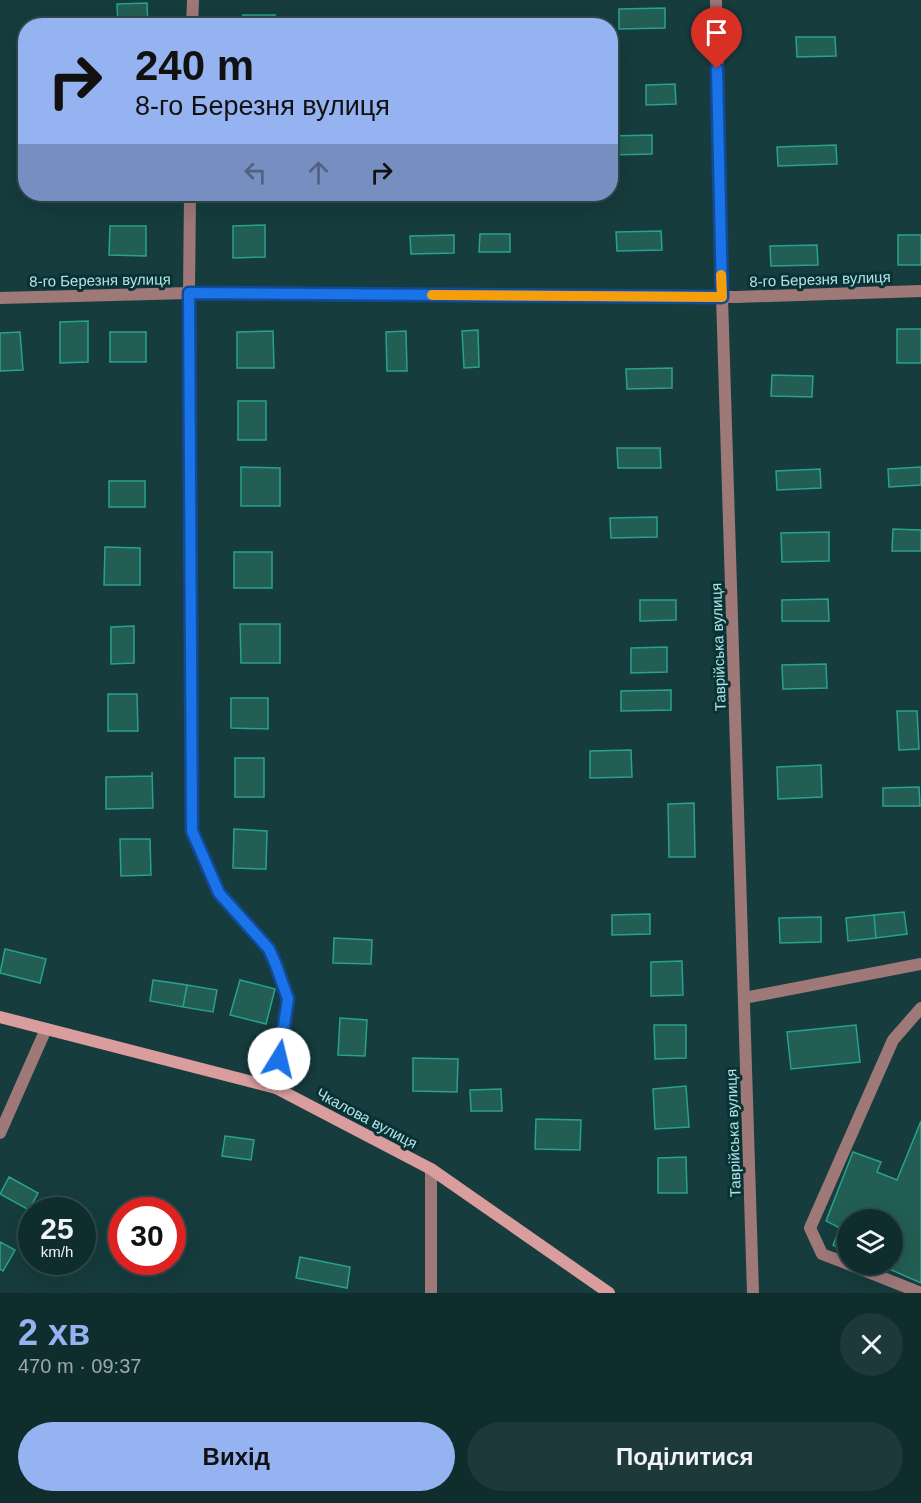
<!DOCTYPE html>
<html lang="uk">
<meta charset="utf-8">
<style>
:root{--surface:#102d2e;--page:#1e393a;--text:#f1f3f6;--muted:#9ca8aa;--line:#30494a;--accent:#95b2f1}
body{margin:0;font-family:Arial,sans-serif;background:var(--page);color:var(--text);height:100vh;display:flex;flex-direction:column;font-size:22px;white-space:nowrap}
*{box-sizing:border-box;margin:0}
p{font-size:20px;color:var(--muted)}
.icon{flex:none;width:33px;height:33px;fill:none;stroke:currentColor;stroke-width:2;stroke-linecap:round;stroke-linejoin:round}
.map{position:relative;height:1293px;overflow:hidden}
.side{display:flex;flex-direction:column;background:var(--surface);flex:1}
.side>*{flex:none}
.guide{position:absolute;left:18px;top:18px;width:600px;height:183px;border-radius:24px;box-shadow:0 6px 24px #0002,0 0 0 2px var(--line);background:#95b2f1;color:#111;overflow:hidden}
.tools{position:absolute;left:837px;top:1209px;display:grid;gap:12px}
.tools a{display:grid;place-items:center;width:66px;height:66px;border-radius:50%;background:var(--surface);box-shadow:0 6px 24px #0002,0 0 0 2px var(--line);font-size:30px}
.speed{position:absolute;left:18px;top:1197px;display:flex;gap:12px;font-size:30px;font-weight:700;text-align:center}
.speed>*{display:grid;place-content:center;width:78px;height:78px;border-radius:50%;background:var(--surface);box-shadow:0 6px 24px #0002,0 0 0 2px var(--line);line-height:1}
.speed small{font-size:15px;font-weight:400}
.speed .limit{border:9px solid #d22;background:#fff;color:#111}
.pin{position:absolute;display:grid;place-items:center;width:51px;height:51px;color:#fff;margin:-62px -26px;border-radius:50% 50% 50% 0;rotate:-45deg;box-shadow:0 0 6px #0007}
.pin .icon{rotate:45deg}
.me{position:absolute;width:66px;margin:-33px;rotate:9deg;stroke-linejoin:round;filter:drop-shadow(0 0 4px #0008)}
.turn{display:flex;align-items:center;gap:21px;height:126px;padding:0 18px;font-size:27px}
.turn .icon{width:78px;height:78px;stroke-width:2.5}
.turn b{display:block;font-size:42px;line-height:51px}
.lanes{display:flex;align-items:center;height:57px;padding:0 18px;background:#0003;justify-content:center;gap:30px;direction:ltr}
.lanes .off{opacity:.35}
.round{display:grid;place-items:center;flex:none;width:63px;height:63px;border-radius:32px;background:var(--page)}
.summary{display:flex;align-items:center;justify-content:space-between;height:102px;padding:0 18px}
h1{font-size:36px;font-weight:600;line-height:45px;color:var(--accent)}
.primary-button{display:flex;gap:12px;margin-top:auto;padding:12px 18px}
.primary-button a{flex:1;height:69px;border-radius:36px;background:var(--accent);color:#111;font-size:24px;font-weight:600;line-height:69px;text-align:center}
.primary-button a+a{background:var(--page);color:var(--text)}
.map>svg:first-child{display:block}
</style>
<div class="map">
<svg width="921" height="1293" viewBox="0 0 921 1293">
<rect width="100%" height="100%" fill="#163c3e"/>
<!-- building -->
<path fill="#225e53" stroke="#28a28e" stroke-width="1.5" d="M147 3 148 26H118L117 4Z
M665 8V28L619 29V9Z
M243 15H275V26H243Z
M796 37H835L836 56 797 57Z
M675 84 676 104 646 105V85Z
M652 135V154L610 155V136Z
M836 145 837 164 778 166 777 147Z
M265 225V257L233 258V226Z
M110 226H146V256L109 255Z
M661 231 662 250 617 251 616 232Z
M480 234H510V252H479Z
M454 235V253L411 254 410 236Z
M898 235H921V265H898Z
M817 245 818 265 771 266 770 246Z
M88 321V362L60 363V322Z
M897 329H921V363H897Z
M478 330 479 367 464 368 462 331Z
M273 331 274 368H237V332Z
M406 331 407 371H387L386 332Z
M20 332 23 370 0 371V333Z
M110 332H146V362H110Z
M672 368V388L627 389 626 369Z
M772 375 813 376 812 397 771 396Z
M238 401H266V440H238Z
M617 448H660L661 468H618Z
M241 467 280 468V506H241Z
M921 467V485L889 487 888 469Z
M820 469 821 488 777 490 776 471Z
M109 481H145V507H109Z
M657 517V537L611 538 610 518Z
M893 529 921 530V551H892Z
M829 532V561L782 562 781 533Z
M105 547 140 548V585H104Z
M234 552H272V588H234Z
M828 599 829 621H782V600Z
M640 600H676V620L640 621Z
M240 624H280V663H241Z
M134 626V663L111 664V627Z
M667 647V672L631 673V648Z
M826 664 827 688 783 689 782 665Z
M671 690V710L621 711V691Z
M108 694H137L138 731H108Z
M231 698H268V729L231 728Z
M897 711H917L919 749 899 750Z
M631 750 632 777 590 778V751Z
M235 758H264V797H235Z
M821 765 822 797 778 799 777 767Z
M152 772 153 808 106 809V777L152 776Z
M919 787 920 806H883V788Z
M694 803 695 857H669L668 804Z
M234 829 267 831 266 869 233 868Z
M120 839H150L151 875 121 876Z
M904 912 907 934 876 938 874 915Z
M650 914V934L612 935V915Z
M874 915 876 938 848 941 846 918Z
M821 917V942L780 943 779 918Z
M334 938 372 940 371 964 333 963Z
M5 949 46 959 40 983 0 973Z
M682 961 683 995 651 996V962Z
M153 980 187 985 183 1007 150 1001Z
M240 980 275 989 266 1024 230 1015Z
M187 985 217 990 213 1012 183 1007Z
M340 1018 367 1020 365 1056 338 1055Z
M654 1025H686V1058L655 1059Z
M856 1025 860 1062 791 1069 787 1032Z
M413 1058 458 1059 457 1092 413 1091Z
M686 1086 689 1127 655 1129 653 1089Z
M501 1089 502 1111H471L470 1090Z
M536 1119 581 1120 580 1150 535 1149Z
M921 1121V1283L878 1264H892V1220H848V1252L833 1245 840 1228 826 1221 853 1152 881 1162 877 1172 897 1180Z
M225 1136 254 1140 251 1160 222 1156Z
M686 1157 687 1193H658V1158Z
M9 1177 38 1193 29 1210 0 1194Z
M0 1242 15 1250 3 1271 0 1269Z
M300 1257 350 1267 347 1288 296 1278Z"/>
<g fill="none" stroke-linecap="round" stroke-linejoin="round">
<!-- service -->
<path stroke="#9f7878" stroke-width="12" d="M848 1264 822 1254 810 1228 893 1040 921 1008
M848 1264 921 1293"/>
<!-- minor -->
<path stroke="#9f7878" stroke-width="12" d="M716 0 722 297 753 1293
M192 26 193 0
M190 194 189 293 192 831 219 893 269 949 288 999 276 1088
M0 298 189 293 737 297 921 291
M744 998 921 964
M0 1133 46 1029
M431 1169V1293"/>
<!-- secondary -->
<path stroke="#da9d9d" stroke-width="12" d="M0 1017 276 1088 431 1169 609 1293"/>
</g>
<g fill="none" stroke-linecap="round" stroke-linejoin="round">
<defs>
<path id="route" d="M279 1059 288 999 276 965 269 949 219 893 192 831 189 293 722 297 717 69"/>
</defs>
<!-- route casing -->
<use href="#route" stroke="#114b97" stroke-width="15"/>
<!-- route -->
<use href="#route" stroke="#1a73e8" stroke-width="10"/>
<!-- slow -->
<path stroke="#f59e0b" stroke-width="10" d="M432 295 722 297 721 275"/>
</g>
<g text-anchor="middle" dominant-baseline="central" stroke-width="6" stroke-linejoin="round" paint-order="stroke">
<!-- street labels -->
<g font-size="15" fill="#b0e5e7" stroke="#0a3234">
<text transform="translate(820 279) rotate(-2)">8-го Березня вулиця</text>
<text transform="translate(100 280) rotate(-1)">8-го Березня вулиця</text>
<text transform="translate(718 647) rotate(-92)">Таврійська вулиця</text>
<text transform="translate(367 1118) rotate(28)">Чкалова вулиця</text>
<text transform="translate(733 1133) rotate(-92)">Таврійська вулиця</text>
</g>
</g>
</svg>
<div class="tools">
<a><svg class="icon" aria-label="layers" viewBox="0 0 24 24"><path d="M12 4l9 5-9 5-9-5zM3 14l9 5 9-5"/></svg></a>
</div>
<div class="speed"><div>25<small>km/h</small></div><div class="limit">30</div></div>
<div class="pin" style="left:717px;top:69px;background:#d93025"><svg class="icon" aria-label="arrive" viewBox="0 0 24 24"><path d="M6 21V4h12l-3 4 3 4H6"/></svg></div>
<svg class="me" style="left:279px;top:1059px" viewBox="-20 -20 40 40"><circle r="19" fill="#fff"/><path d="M0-13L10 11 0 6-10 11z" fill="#1a73e8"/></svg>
<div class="guide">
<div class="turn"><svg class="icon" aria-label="right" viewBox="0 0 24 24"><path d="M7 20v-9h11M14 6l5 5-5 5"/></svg><div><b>240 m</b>8-го Березня вулиця</div></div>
<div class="lanes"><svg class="icon off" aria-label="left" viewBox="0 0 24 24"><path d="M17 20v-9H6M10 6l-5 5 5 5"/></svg><svg class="icon off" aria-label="ahead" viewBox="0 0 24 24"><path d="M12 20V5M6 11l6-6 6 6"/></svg><svg class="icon" aria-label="right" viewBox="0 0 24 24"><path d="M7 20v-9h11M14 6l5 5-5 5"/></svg></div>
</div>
</div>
<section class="side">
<div class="summary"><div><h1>2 хв</h1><p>470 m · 09:37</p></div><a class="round"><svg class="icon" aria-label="close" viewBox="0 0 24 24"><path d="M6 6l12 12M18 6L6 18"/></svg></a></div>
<div class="primary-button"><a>Вихід</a><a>Поділитися</a></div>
</section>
